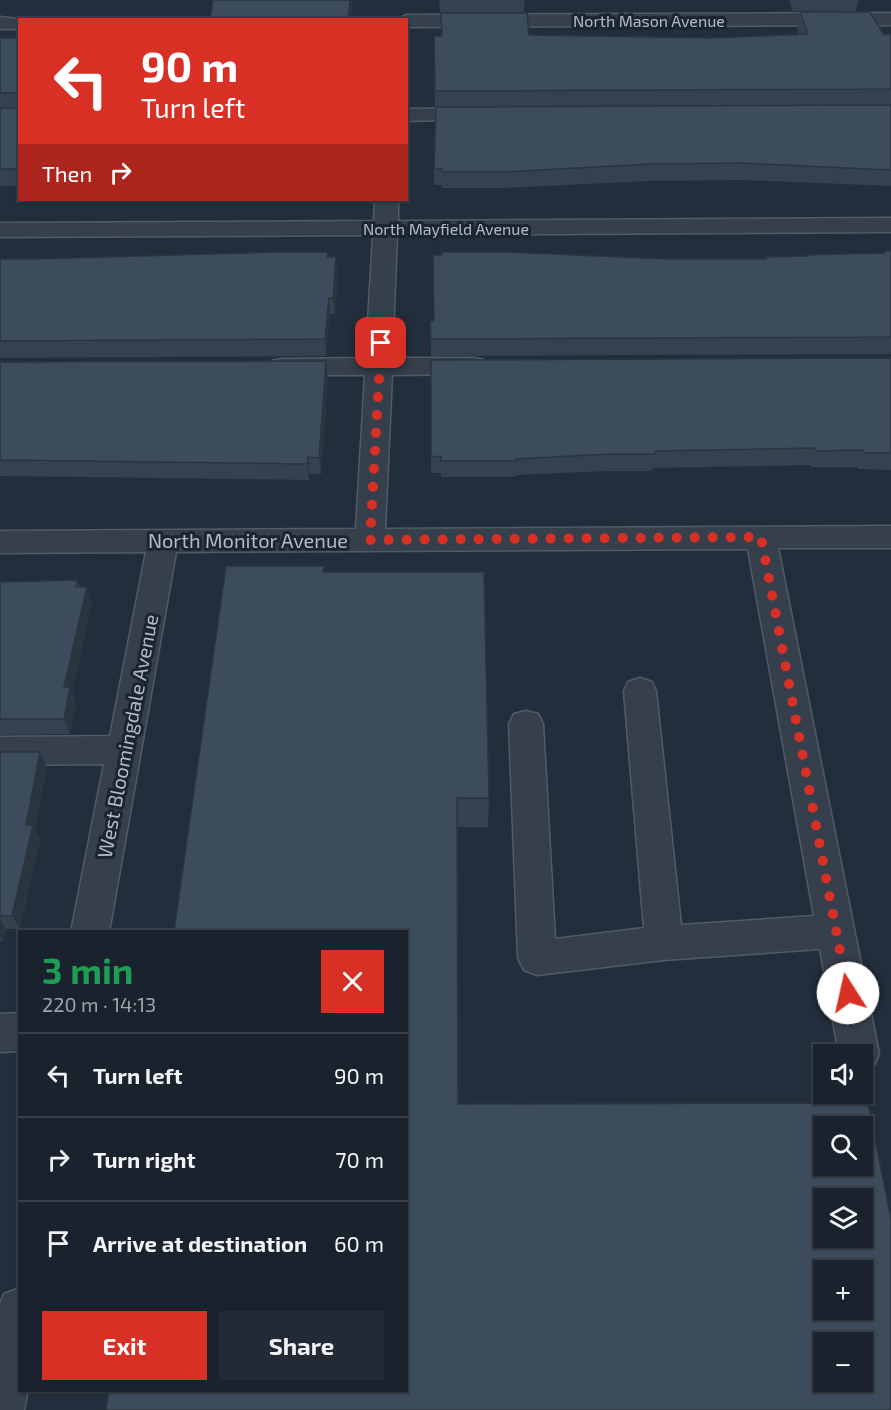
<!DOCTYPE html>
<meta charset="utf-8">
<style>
:root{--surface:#1a222d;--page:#232a35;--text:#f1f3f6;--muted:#9fa4aa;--line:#383f49;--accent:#d93025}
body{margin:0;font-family:"Exo 2",sans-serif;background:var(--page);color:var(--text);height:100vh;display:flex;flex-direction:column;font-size:22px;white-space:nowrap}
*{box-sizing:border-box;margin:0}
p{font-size:20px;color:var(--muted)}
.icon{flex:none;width:33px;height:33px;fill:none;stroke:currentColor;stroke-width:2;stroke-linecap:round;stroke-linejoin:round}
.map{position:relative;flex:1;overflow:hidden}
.details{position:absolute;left:18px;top:930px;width:390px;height:462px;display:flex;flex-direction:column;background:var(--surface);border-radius:0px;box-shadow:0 2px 4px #0004,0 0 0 2px var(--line)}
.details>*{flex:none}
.top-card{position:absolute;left:18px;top:18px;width:390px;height:183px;border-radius:0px;box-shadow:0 2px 4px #0004,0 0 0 2px var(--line);background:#d93025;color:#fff;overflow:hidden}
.tools{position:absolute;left:813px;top:1044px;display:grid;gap:12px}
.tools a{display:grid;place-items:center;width:60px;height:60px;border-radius:0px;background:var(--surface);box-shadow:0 2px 4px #0004,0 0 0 2px var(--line);font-size:30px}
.pin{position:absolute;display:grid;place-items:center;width:51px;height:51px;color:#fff;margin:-26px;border-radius:12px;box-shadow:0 3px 9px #0006}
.me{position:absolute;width:66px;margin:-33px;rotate:350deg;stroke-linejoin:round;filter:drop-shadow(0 0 4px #0008)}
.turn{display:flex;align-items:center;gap:21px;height:126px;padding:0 24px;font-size:27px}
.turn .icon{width:78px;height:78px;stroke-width:2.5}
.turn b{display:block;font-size:42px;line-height:51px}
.then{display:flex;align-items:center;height:57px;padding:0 24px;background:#0003;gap:12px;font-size:22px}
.round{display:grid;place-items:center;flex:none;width:63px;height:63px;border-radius:0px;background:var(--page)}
.overview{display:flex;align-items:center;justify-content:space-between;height:102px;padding:0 24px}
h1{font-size:36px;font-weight:700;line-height:45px;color:#1e9e55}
.button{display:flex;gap:12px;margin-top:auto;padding:12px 24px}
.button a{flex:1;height:69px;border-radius:0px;background:var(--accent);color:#fff;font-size:24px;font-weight:700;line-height:69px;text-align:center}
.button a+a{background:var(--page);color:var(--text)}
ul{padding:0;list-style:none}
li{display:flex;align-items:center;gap:18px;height:84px;padding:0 24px;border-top:2px solid var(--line)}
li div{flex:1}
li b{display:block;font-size:22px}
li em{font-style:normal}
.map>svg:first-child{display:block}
</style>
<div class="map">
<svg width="891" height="1410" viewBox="0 0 891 1410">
<rect width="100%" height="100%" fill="#222e3c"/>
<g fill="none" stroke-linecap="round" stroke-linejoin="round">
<defs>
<path id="minor" d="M891 13V25L406 27V20H397L406 15Z
M0 17 27 20H20V29H0Z
M480 108 488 109 491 114 488 119 406 121V109Z
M375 200H398V221L891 218V232L397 235 392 358H475L484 360 488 366 484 372 475 374 392 375 385 529 891 526V548H778L879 1054 873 1068 862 1072V1054H839L820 949 664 960 537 975 524 970 518 958 509 724 514 714 526 711 538 714 543 724 555 939 644 928 624 691 628 682 640 678 652 682 656 691 681 925 814 916 748 549 176 552 109 932H71L104 764 0 765V737L110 736 146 552 0 553V531L356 529 365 375H281L272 373 268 367 272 361 281 359 366 358 373 235 0 237V223L374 221Z
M20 1013V1051L0 1052V1014Z
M20 1288V1390H28L24 1410H0V1304L4 1294Z"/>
</defs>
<!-- minor casing -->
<use href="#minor" stroke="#515b67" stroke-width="3"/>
<!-- minor -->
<use href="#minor" fill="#36404d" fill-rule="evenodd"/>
</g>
<!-- wall -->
<path fill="#34414f" d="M439 0H525L524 12 440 13Z
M789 0H859L856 11H792Z
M800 12 891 36V105L435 107 434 36H441V13L529 35 710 38 799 35 797 28Z
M0 38H20V186H0Z
M891 105V186L740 180 649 181 503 188H442V185H434V169Z
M884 251H891V354L431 356 430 321H434L667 259H765L766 257 806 256V255L883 253Z
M328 257 338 273 335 314H330L326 356 0 358V259Z
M891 358V470L858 469 857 467H811L810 465 653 468 652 471H608L516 475 515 477H441V473H431V360Z
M326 361 328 377 321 474H309V480L0 476V362Z
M325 572 489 798 488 827H457L458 1104 891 1410 174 932Z
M77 580 80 587 92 603 72 693 76 703 70 734 0 735V582Z
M0 752 47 767 35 830 40 840 20 929H6L3 941H0Z"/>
<!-- shaded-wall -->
<path fill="#2b3540" d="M350 0H353L351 20H348Z
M336 257 338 273 335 314 333 298Z
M329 298 330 314 326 356 325 339Z
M326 361 328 377 321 474 319 458Z
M308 457 309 474V480L307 464Z
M87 587 92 603 72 693 76 703 70 734 64 719V687Z
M40 752 47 767 35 830 40 840 20 929 12 916 26 825Z
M0 919 6 929 3 941 0 936Z"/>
<!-- building -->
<path fill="#3d4c5c" stroke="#2b3540" stroke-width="1.5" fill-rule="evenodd" d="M213 0H350L348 20H210Z
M800 12H870L884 35 890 34 891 36V89L435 91 434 36H442L441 13H527L529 35 710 38 808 34Z
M0 38H20V169H0V108H17V93H0Z
M891 105V170L743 163 651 164 504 172H442V169H434L436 107Z
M884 251H891V337L431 339 430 321H434L433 255H442V252H506L667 259H766V257L807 256 806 255 885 253Z
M278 252H328L327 257H336L333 298H329L325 339 0 341V259H36Z
M891 358V453H864L863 450 816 451 815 448 655 451V454H610L516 459V461H441V456L431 457V360Z
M326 361 319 458 308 457 307 464 0 460V362Z
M226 566H324L323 572H484L489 798H457L458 1104 868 1103 891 1219V1410H106L109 1390H406V932H174ZM824 1126H862V1166H824ZM824 1198H862V1238H824ZM824 1270H862V1310H824ZM824 1342H862V1382H824Z
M77 580 76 587H87L64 687H70L64 719H0V582Z
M0 752H40L26 825H33L12 916H0Z"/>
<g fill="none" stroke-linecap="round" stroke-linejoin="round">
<!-- route -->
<path stroke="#d93025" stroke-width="10" stroke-dasharray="0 18" d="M381 343 370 540 761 537 848 993"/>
</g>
<g text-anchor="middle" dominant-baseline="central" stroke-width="6" stroke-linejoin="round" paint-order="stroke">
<!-- far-street labels -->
<g font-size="16" fill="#b1bbc8" stroke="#1b2531">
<text x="649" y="20">North Mason Avenue</text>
<text x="446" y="228">North Mayfield Avenue</text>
</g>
<!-- street labels -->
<g font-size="20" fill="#b1bbc8" stroke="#1b2531">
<text x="248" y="540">North Monitor Avenue</text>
<text transform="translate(127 736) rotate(-79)">West Bloomingdale Avenue</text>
</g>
</g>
</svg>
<div class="tools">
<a><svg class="icon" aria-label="sound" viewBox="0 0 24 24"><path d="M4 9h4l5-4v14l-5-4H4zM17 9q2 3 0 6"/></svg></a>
<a><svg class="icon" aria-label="search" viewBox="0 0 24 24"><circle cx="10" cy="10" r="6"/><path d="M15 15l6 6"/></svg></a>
<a><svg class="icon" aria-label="layers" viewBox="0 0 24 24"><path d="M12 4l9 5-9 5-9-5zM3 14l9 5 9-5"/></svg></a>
<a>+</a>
<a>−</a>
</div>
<div class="pin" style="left:381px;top:343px;background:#d93025"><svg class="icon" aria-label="arrive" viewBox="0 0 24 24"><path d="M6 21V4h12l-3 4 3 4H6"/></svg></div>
<svg class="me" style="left:848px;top:993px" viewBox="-20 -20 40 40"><circle r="19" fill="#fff"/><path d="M0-13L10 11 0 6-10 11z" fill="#d93025"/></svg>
<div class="top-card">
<div class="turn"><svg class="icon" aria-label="left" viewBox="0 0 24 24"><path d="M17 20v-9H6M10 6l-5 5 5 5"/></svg><div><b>90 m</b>Turn left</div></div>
<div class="then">Then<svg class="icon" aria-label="right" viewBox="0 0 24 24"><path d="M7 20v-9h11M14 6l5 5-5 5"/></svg></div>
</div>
<section class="details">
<div class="overview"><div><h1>3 min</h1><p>220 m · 14:13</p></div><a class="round" style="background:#d93025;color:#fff"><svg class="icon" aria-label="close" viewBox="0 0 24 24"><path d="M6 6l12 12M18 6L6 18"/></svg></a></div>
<ul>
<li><svg class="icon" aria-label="left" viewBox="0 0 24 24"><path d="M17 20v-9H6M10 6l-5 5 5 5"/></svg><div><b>Turn left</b></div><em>90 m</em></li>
<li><svg class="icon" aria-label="right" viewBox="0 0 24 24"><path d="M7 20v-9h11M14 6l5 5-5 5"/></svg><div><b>Turn right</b></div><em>70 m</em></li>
<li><svg class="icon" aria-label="arrive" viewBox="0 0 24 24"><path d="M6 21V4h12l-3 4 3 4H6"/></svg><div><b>Arrive at destination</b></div><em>60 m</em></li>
</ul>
<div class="button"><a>Exit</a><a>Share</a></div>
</section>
</div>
